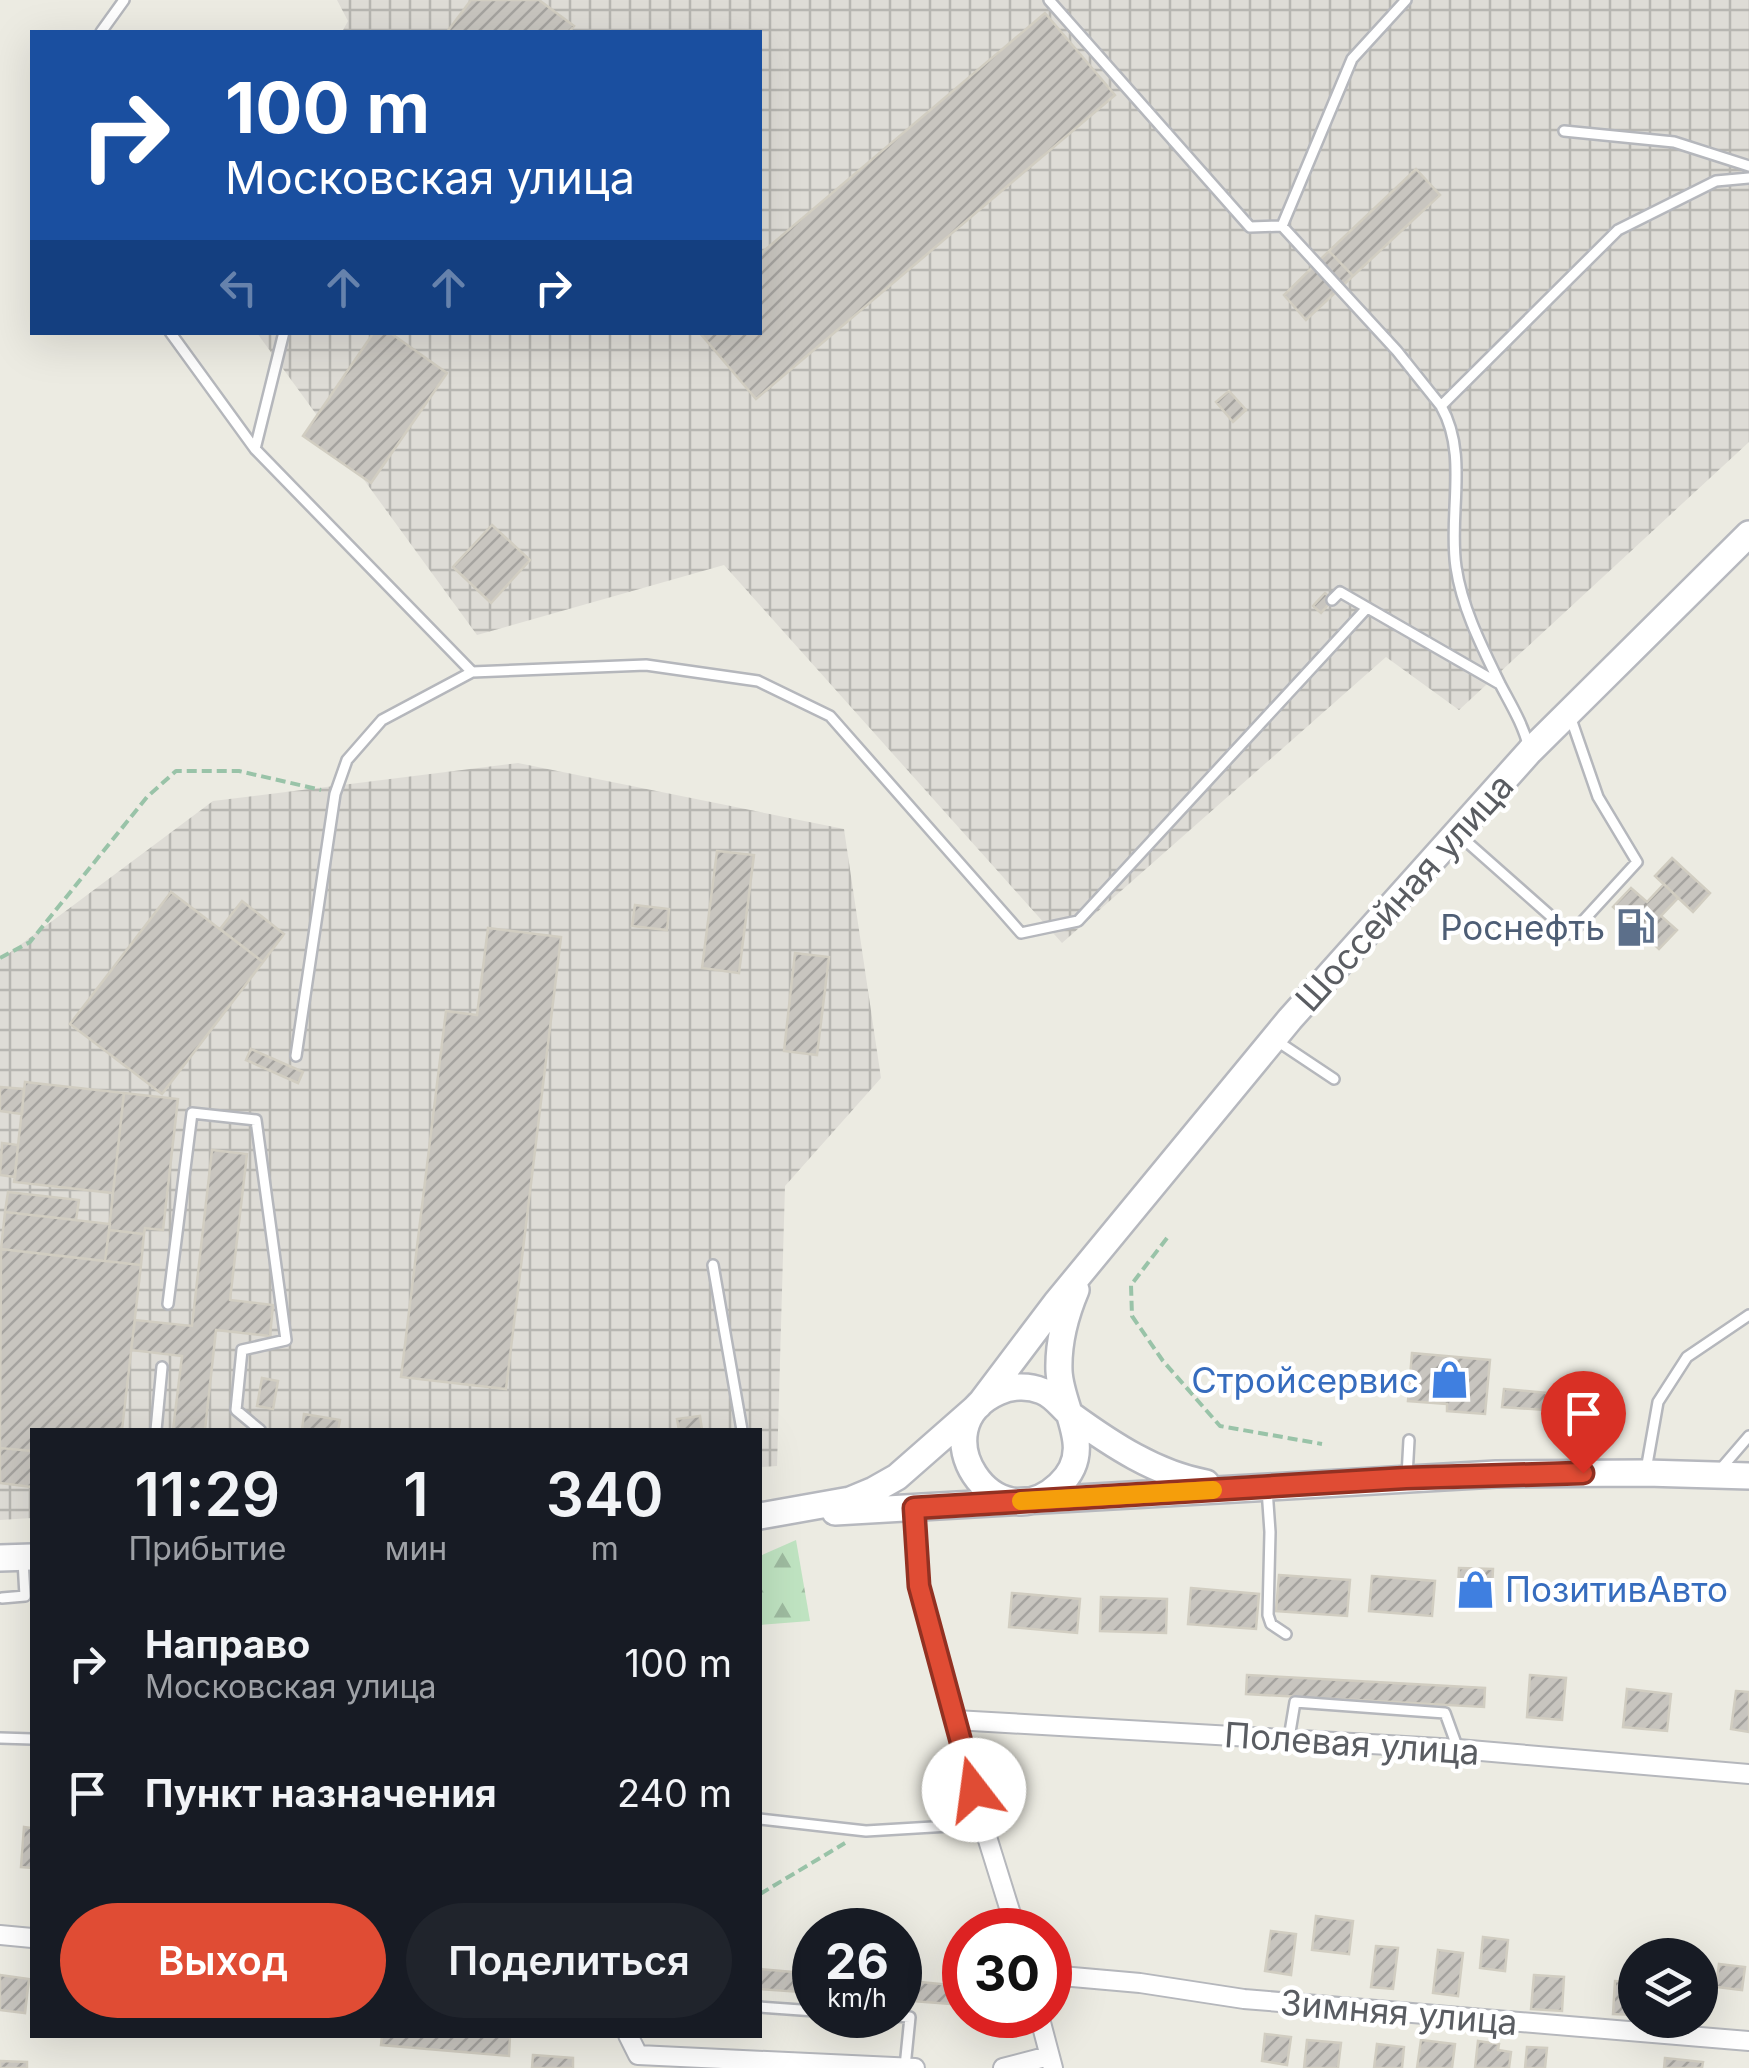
<!DOCTYPE html>
<html lang="ru">
<meta charset="utf-8">
<style>
:root{--surface:#171b24;--page:#20242c;--text:#f1f3f6;--muted:#9ea1a6;--accent:#e04c34}
body{margin:0;font-family:Inter,sans-serif;background:var(--page);color:var(--text);height:100vh;display:flex;flex-direction:column;font-size:38px;white-space:nowrap}
*{box-sizing:border-box;margin:0}
p{font-size:32px;color:var(--muted)}
.icon{flex:none;width:55px;height:55px;fill:none;stroke:currentColor;stroke-width:2;stroke-linecap:round;stroke-linejoin:round}
.map{position:relative;flex:1;overflow:hidden}
.sheet{position:absolute;left:30px;top:1428px;width:732px;height:610px;display:flex;flex-direction:column;background:var(--surface);border-radius:0px;box-shadow:0 10px 40px #0002}
.sheet>*{flex:none}
.banner{position:absolute;left:30px;top:30px;width:732px;height:305px;border-radius:0px;box-shadow:0 10px 40px #0002;background:#1a4fa0;color:#fff;overflow:hidden}
.tools{position:absolute;left:1618px;top:1938px;display:grid;gap:20px}
.tools a{display:grid;place-items:center;width:100px;height:100px;border-radius:50%;background:var(--surface);box-shadow:0 10px 40px #0002;font-size:50px}
.speed{position:absolute;left:792px;top:1908px;display:flex;gap:20px;font-size:50px;font-weight:700;text-align:center}
.speed>*{display:grid;place-content:center;width:130px;height:130px;border-radius:50%;background:var(--surface);box-shadow:0 10px 40px #0002;line-height:1}
.speed small{font-size:25px;font-weight:400}
.speed .limit{border:15px solid #d22;background:#fff;color:#111}
.pin{position:absolute;display:grid;place-items:center;width:85px;height:85px;color:#fff;margin:-102px -42px;border-radius:50% 50% 50% 0;rotate:-45deg;box-shadow:0 0 10px #0007}
.pin .icon{rotate:45deg}
.me{position:absolute;width:110px;margin:-55px;rotate:345deg;stroke-linejoin:round;filter:drop-shadow(0 0 8px #0008)}
.turn{display:flex;align-items:center;gap:35px;height:210px;padding:0 30px;font-size:45px}
.turn .icon{width:130px;height:130px;stroke-width:2.5}
.turn b{display:block;font-size:70px;line-height:85px}
.lanes{display:flex;align-items:center;height:95px;padding:0 30px;background:#0003;justify-content:center;gap:50px;direction:ltr}
.lanes .off{opacity:.35}
.eta{display:flex;justify-content:space-evenly;align-items:center;height:170px;text-align:center}
.eta b{font-size:60px;font-weight:600;line-height:70px}
.button{display:flex;gap:20px;margin-top:auto;padding:20px 30px}
.button a{flex:1;height:115px;border-radius:60px;background:var(--accent);color:#fff;font-size:40px;font-weight:600;line-height:115px;text-align:center}
.button a+a{background:var(--page);color:var(--text)}
ul{padding:0;list-style:none}
li{display:flex;align-items:center;gap:30px;height:130px;padding:0 30px}
li div{flex:1}
li b{display:block;font-size:38px}
li em{font-style:normal}
.map>svg:first-child{display:block}
</style>
<div class="map">
<svg width="1749" height="2068" viewBox="0 0 1749 2068">
<defs>
<pattern id="industrial-grid" width="8" height="8" patternUnits="userSpaceOnUse" patternTransform="scale(2.5)"><rect width="8" height="8" fill="#dedcd6"/><path d="M0 4h8M4 0v8" fill="none" stroke="#b7b6b1"/></pattern>
<pattern id="forest-firs" width="22" height="20" patternUnits="userSpaceOnUse" patternTransform="scale(2.5)"><rect width="22" height="20" fill="#bfe3c1"/><path d="M5 1l3.5 6h-7zM16 11l3.5 6h-7z" fill="#9ebba0"/></pattern>
<pattern id="building-hatch" width="6" height="6" patternUnits="userSpaceOnUse" patternTransform="scale(2.5)"><rect width="6" height="6" fill="#c8c5bf"/><path d="M-1 1l2-2M0 6l6-6M5 7l2-2" fill="none" stroke="#a5a39f"/></pattern>
</defs>
<rect width="100%" height="100%" fill="#ecebe2"/>
<!-- industrial -->
<path fill="url(#industrial-grid)" d="M337 0H1749V442L1459 710 1386 657 1062 943 724 565 477 635 257 333 760 332V32H342L348 21Z
M518 763 844 829 881 1078 785 1186 777 1466 760 1467V1430H32V1518L0 1520V960L213 801Z"/>
<!-- forest -->
<path fill="url(#forest-firs)" d="M796 1540 810 1621 760 1625V1556Z"/>
<!-- building -->
<path fill="url(#building-hatch)" stroke="#d1cdc1" stroke-width="2.5" d="M471 0H539L574 26 569 32H447Z
M1045 13 1115 95 756 399 699 332H760V254Z
M1416 169 1440 195 1353 276 1329 251Z
M1329 251 1353 276 1306 320 1284 295Z
M374 332H389L447 373 371 483 303 436Z
M1229 391 1246 410 1233 422 1216 402Z
M492 525 530 560 491 603 453 567Z
M1325 593 1332 600 1321 613 1313 606Z
M717 851 754 855 739 973 702 968Z
M1672 858 1710 893 1693 912 1655 876Z
M1664 884 1678 898 1661 916 1677 930 1659 949 1613 907 1631 888 1647 902Z
M171 892 263 962 162 1094 70 1024Z
M242 901 284 934 263 962 220 929Z
M635 905 669 909 667 930 632 926Z
M488 928 561 937 506 1389 401 1377 446 1011 477 1015Z
M795 953 829 957 817 1055 784 1051Z
M251 1049 303 1072 298 1083 246 1060Z
M25 1082 124 1093 113 1193 14 1182Z
M0 1087 24 1089 22 1114 0 1111Z
M124 1093 178 1099 163 1230 145 1228 144 1234 109 1230Z
M2 1143 18 1145 15 1177 0 1175Z
M212 1150 247 1154 230 1300 273 1305 270 1336 216 1330 205 1430H173L182 1356 131 1350 135 1320 192 1326Z
M8 1192 79 1200 76 1220 5 1212Z
M5 1212 110 1224 105 1261 1 1249Z
M109 1230 144 1234 141 1265 105 1261Z
M1 1249 141 1265 122 1430H32V1451L0 1448Z
M1412 1353 1490 1360 1485 1414 1447 1411V1404L1408 1401Z
M262 1378 278 1381 273 1409 257 1406Z
M1504 1389 1547 1393 1545 1410 1502 1407Z
M304 1414 340 1420 338 1430H302Z
M700 1416 702 1430H679L677 1419Z
M0 1448 32 1451V1487L0 1483Z
M1459 1568 1493 1569 1491 1610 1457 1609Z
M1279 1575 1350 1580 1347 1616 1276 1611Z
M1372 1576 1435 1581 1432 1616 1369 1611Z
M1191 1588 1259 1594 1256 1629 1188 1624Z
M1012 1593 1080 1599 1077 1633 1009 1627Z
M1101 1597 1167 1599 1166 1633 1100 1631Z
M1247 1675 1485 1688 1484 1707 1246 1694Z
M1530 1675 1566 1678 1562 1720 1527 1717Z
M1627 1689 1671 1694 1667 1731 1623 1727Z
M1736 1691 1749 1692V1732L1731 1729Z
M24 1827 32 1828V1868L21 1867Z
M1316 1916 1353 1921 1349 1954 1312 1950Z
M1271 1931 1296 1934 1291 1975 1265 1971Z
M1483 1937 1508 1940 1505 1971 1480 1968Z
M1376 1946 1398 1948 1393 1989 1371 1987Z
M1438 1950 1463 1953 1458 1996 1433 1993Z
M1719 1964 1745 1967 1742 1990 1716 1987Z
M760 1969 815 1974V1993L760 1989Z
M0 1975 29 1979 25 2013 0 2010Z
M1534 1975 1564 1977 1562 2011 1531 2009Z
M900 1980 952 1985 950 2004 900 2000Z
M1615 1981 1635 1983V2015L1613 2014Z
M1265 2034 1291 2037 1287 2065 1262 2061Z
M382 2035H510L509 2056 381 2045Z
M1307 2040 1341 2043 1338 2068H1304Z
M1421 2040 1455 2044 1452 2068H1417Z
M1478 2041 1499 2044 1498 2050 1511 2052 1509 2068H1475Z
M1377 2044 1404 2047 1402 2068H1374Z
M1527 2047 1547 2048 1545 2068H1525Z
M533 2055 573 2058V2068H532Z
M1665 2058 1703 2062 1702 2068H1664Z
M0 2061 27 2062V2068H0Z"/>
<g fill="none" stroke-linecap="round" stroke-linejoin="round">
<defs>
<path id="lane" d="M1049 0 1250 227 1282 226 1397 351 1441 406
M101 32 124 0
M1564 131 1674 142 1749 166
M1282 226 1352 59 1406 0
M170 332 255 449 472 672 646 665 758 681 830 716 1021 933 1078 921 1367 608
M255 449 284 332
M1332 600 1340 592 1498 683
M1529 748C1523 724 1511 705 1500 684 1482 647 1462 608 1456 567 1448 514 1469 455 1441 406L1618 230 1716 181 1749 178
M1458 834 1571 934 1637 862 1598 797 1570 716
M1274 1039 1334 1079
M296 1056 335 794 347 760 382 720 472 672
M713 1265 742 1430
M168 1304 192 1113 256 1120 286 1340 242 1350 236 1410 260 1430
M156 1430 162 1367
M1646 1470 1658 1402 1687 1357 1749 1315
M1718 1472 1749 1436
M1407 1476 1409 1440
M1267 1489 1270 1532 1268 1615 1271 1624 1286 1634
M2 1598 25 1596 23 1560
M0 1738 32 1739
M1289 1738 1295 1702 1445 1713 1458 1749
M760 1819 866 1831 983 1824
M760 2007 815 2011
M876 2015 910 2017 905 2067"/>
<path id="street" d="M914 1508 919 1587 983 1824 1016 1930
M955 1720 1458 1749 1749 1774
M0 1935 32 1938
M1050 1975 1140 1983 1244 1999 1749 2041
M1039 2015 1053 2068
M628 2035 638 2055 915 2068
M1003 2068 1049 2056"/>
<path id="secondary" d="M1076 1290C1065 1316 1058 1342 1059 1371 1061 1411 1097 1450 1059 1485 995 1545 918 1428 998 1392 1011 1386 1028 1385 1042 1391 1055 1396 1061 1407 1071 1415 1111 1444 1156 1474 1206 1483
M835 1512 1496 1474 1646 1473 1749 1476
M760 1516 850 1500 874 1490 897 1477 979 1405 1056 1303 1290 1019 1530 751 1749 534
M0 1558 32 1557"/>
</defs>
<!-- lane casing -->
<use href="#lane" stroke="#b5b7bc" stroke-width="14"/>
<!-- street casing -->
<use href="#street" stroke="#b5b7bc" stroke-width="22"/>
<!-- secondary casing -->
<use href="#secondary" stroke="#b6b8be" stroke-width="30"/>
<!-- path -->
<path stroke="#99c3a8" stroke-width="4" stroke-dasharray="10 5" stroke-linecap="butt" d="M0 958 30 942 147 797 176 771H239L321 790
M1167 1238 1131 1285 1132 1316 1163 1361 1220 1426 1322 1444
M760 1894 845 1843"/>
<!-- lane -->
<use href="#lane" stroke="#fff" stroke-width="9"/>
<!-- street -->
<use href="#street" stroke="#fff" stroke-width="18"/>
<!-- secondary -->
<use href="#secondary" stroke="#fff" stroke-width="25"/>
</g>
<g fill="none" stroke-linecap="round" stroke-linejoin="round">
<defs>
<path id="route" d="M974 1790 919 1586 914 1508 1406 1478 1583 1473"/>
</defs>
<!-- route casing -->
<use href="#route" stroke="#923122" stroke-width="25"/>
<!-- route -->
<use href="#route" stroke="#e04c34" stroke-width="18"/>
<!-- slow -->
<path stroke="#f59e0b" stroke-width="18" d="M1021 1501 1213 1490"/>
</g>
<!-- icons -->
<defs>
<symbol id="fuel-bare" viewBox="-9 -9 18 18"><path d="M-5.5-6h7V0h2V4h1.3V-2.5L3-4.5l.8-.8L6-3V5H2.5V1h-1V6h-7ZM-4.2-4.7v3.2H.2V-4.7Z" fill="#5c6f8a" stroke="#fff" stroke-width="2.5" paint-order="stroke"/></symbol>
<symbol id="shop-bare" viewBox="-9 -9 18 18"><path d="M-5-2.5h2.3a2.7 3.5 0 0 1 5.4 0H5L5.5 6h-11ZM-1.5-2.5h3a1.5 2.3 0 0 0-3 0Z" fill="#3f7fe0" stroke="#fff" stroke-width="2.5" paint-order="stroke"/></symbol>
</defs>
<g fill-rule="evenodd">
<use href="#fuel-bare" x="1608" y="900" width="55" height="55"/>
<use href="#shop-bare" x="1422" y="1352" width="55" height="55"/>
<use href="#shop-bare" x="1448" y="1562" width="55" height="55"/>
</g>
<g text-anchor="middle" dominant-baseline="central" stroke-width="9" stroke-linejoin="round" paint-order="stroke">
<!-- street labels -->
<g font-size="35" fill="#5a5d62" stroke="#fff">
<text transform="translate(1404 892) rotate(-48)">Шоссейная улица</text>
<text transform="translate(1352 1743) rotate(4)">Полевая улица</text>
<text transform="translate(1399 2012) rotate(5)">Зимняя улица</text>
</g>
<!-- service labels -->
<g font-size="35" fill="#4e5e75" stroke="#fff" text-anchor="end">
<text x="1605" y="927">Роснефть</text>
</g>
<!-- shop labels -->
<g font-size="35" fill="#366cbe" stroke="#fff" text-anchor="end">
<text x="1419" y="1380">Стройсервис</text>
<text x="1505" y="1589" text-anchor="start">ПозитивАвто</text>
</g>
</g>
</svg>
<div class="tools">
<a><svg class="icon" aria-label="layers" viewBox="0 0 24 24"><path d="M12 4l9 5-9 5-9-5zM3 14l9 5 9-5"/></svg></a>
</div>
<div class="speed"><div>26<small>km/h</small></div><div class="limit">30</div></div>
<div class="pin" style="left:1583px;top:1473px;background:#d93025"><svg class="icon" aria-label="arrive" viewBox="0 0 24 24"><path d="M6 21V4h12l-3 4 3 4H6"/></svg></div>
<svg class="me" style="left:974px;top:1790px" viewBox="-20 -20 40 40"><circle r="19" fill="#fff"/><path d="M0-13L10 11 0 6-10 11z" fill="#e04c34"/></svg>
<div class="banner">
<div class="turn"><svg class="icon" aria-label="right" viewBox="0 0 24 24"><path d="M7 20v-9h11M14 6l5 5-5 5"/></svg><div><b>100 m</b>Московская улица</div></div>
<div class="lanes"><svg class="icon off" aria-label="left" viewBox="0 0 24 24"><path d="M17 20v-9H6M10 6l-5 5 5 5"/></svg><svg class="icon off" aria-label="ahead" viewBox="0 0 24 24"><path d="M12 20V5M6 11l6-6 6 6"/></svg><svg class="icon off" aria-label="ahead" viewBox="0 0 24 24"><path d="M12 20V5M6 11l6-6 6 6"/></svg><svg class="icon" aria-label="right" viewBox="0 0 24 24"><path d="M7 20v-9h11M14 6l5 5-5 5"/></svg></div>
</div>
<section class="sheet">
<div class="eta">
<div><b>11:29</b><p>Прибытие</p></div>
<div><b>1</b><p>мин</p></div>
<div><b>340</b><p>m</p></div>
</div>
<ul>
<li><svg class="icon" aria-label="right" viewBox="0 0 24 24"><path d="M7 20v-9h11M14 6l5 5-5 5"/></svg><div><b>Направо</b><p>Московская улица</p></div><em>100 m</em></li>
<li><svg class="icon" aria-label="arrive" viewBox="0 0 24 24"><path d="M6 21V4h12l-3 4 3 4H6"/></svg><div><b>Пункт назначения</b></div><em>240 m</em></li>
</ul>
<div class="button"><a>Выход</a><a>Поделиться</a></div>
</section>
</div>
